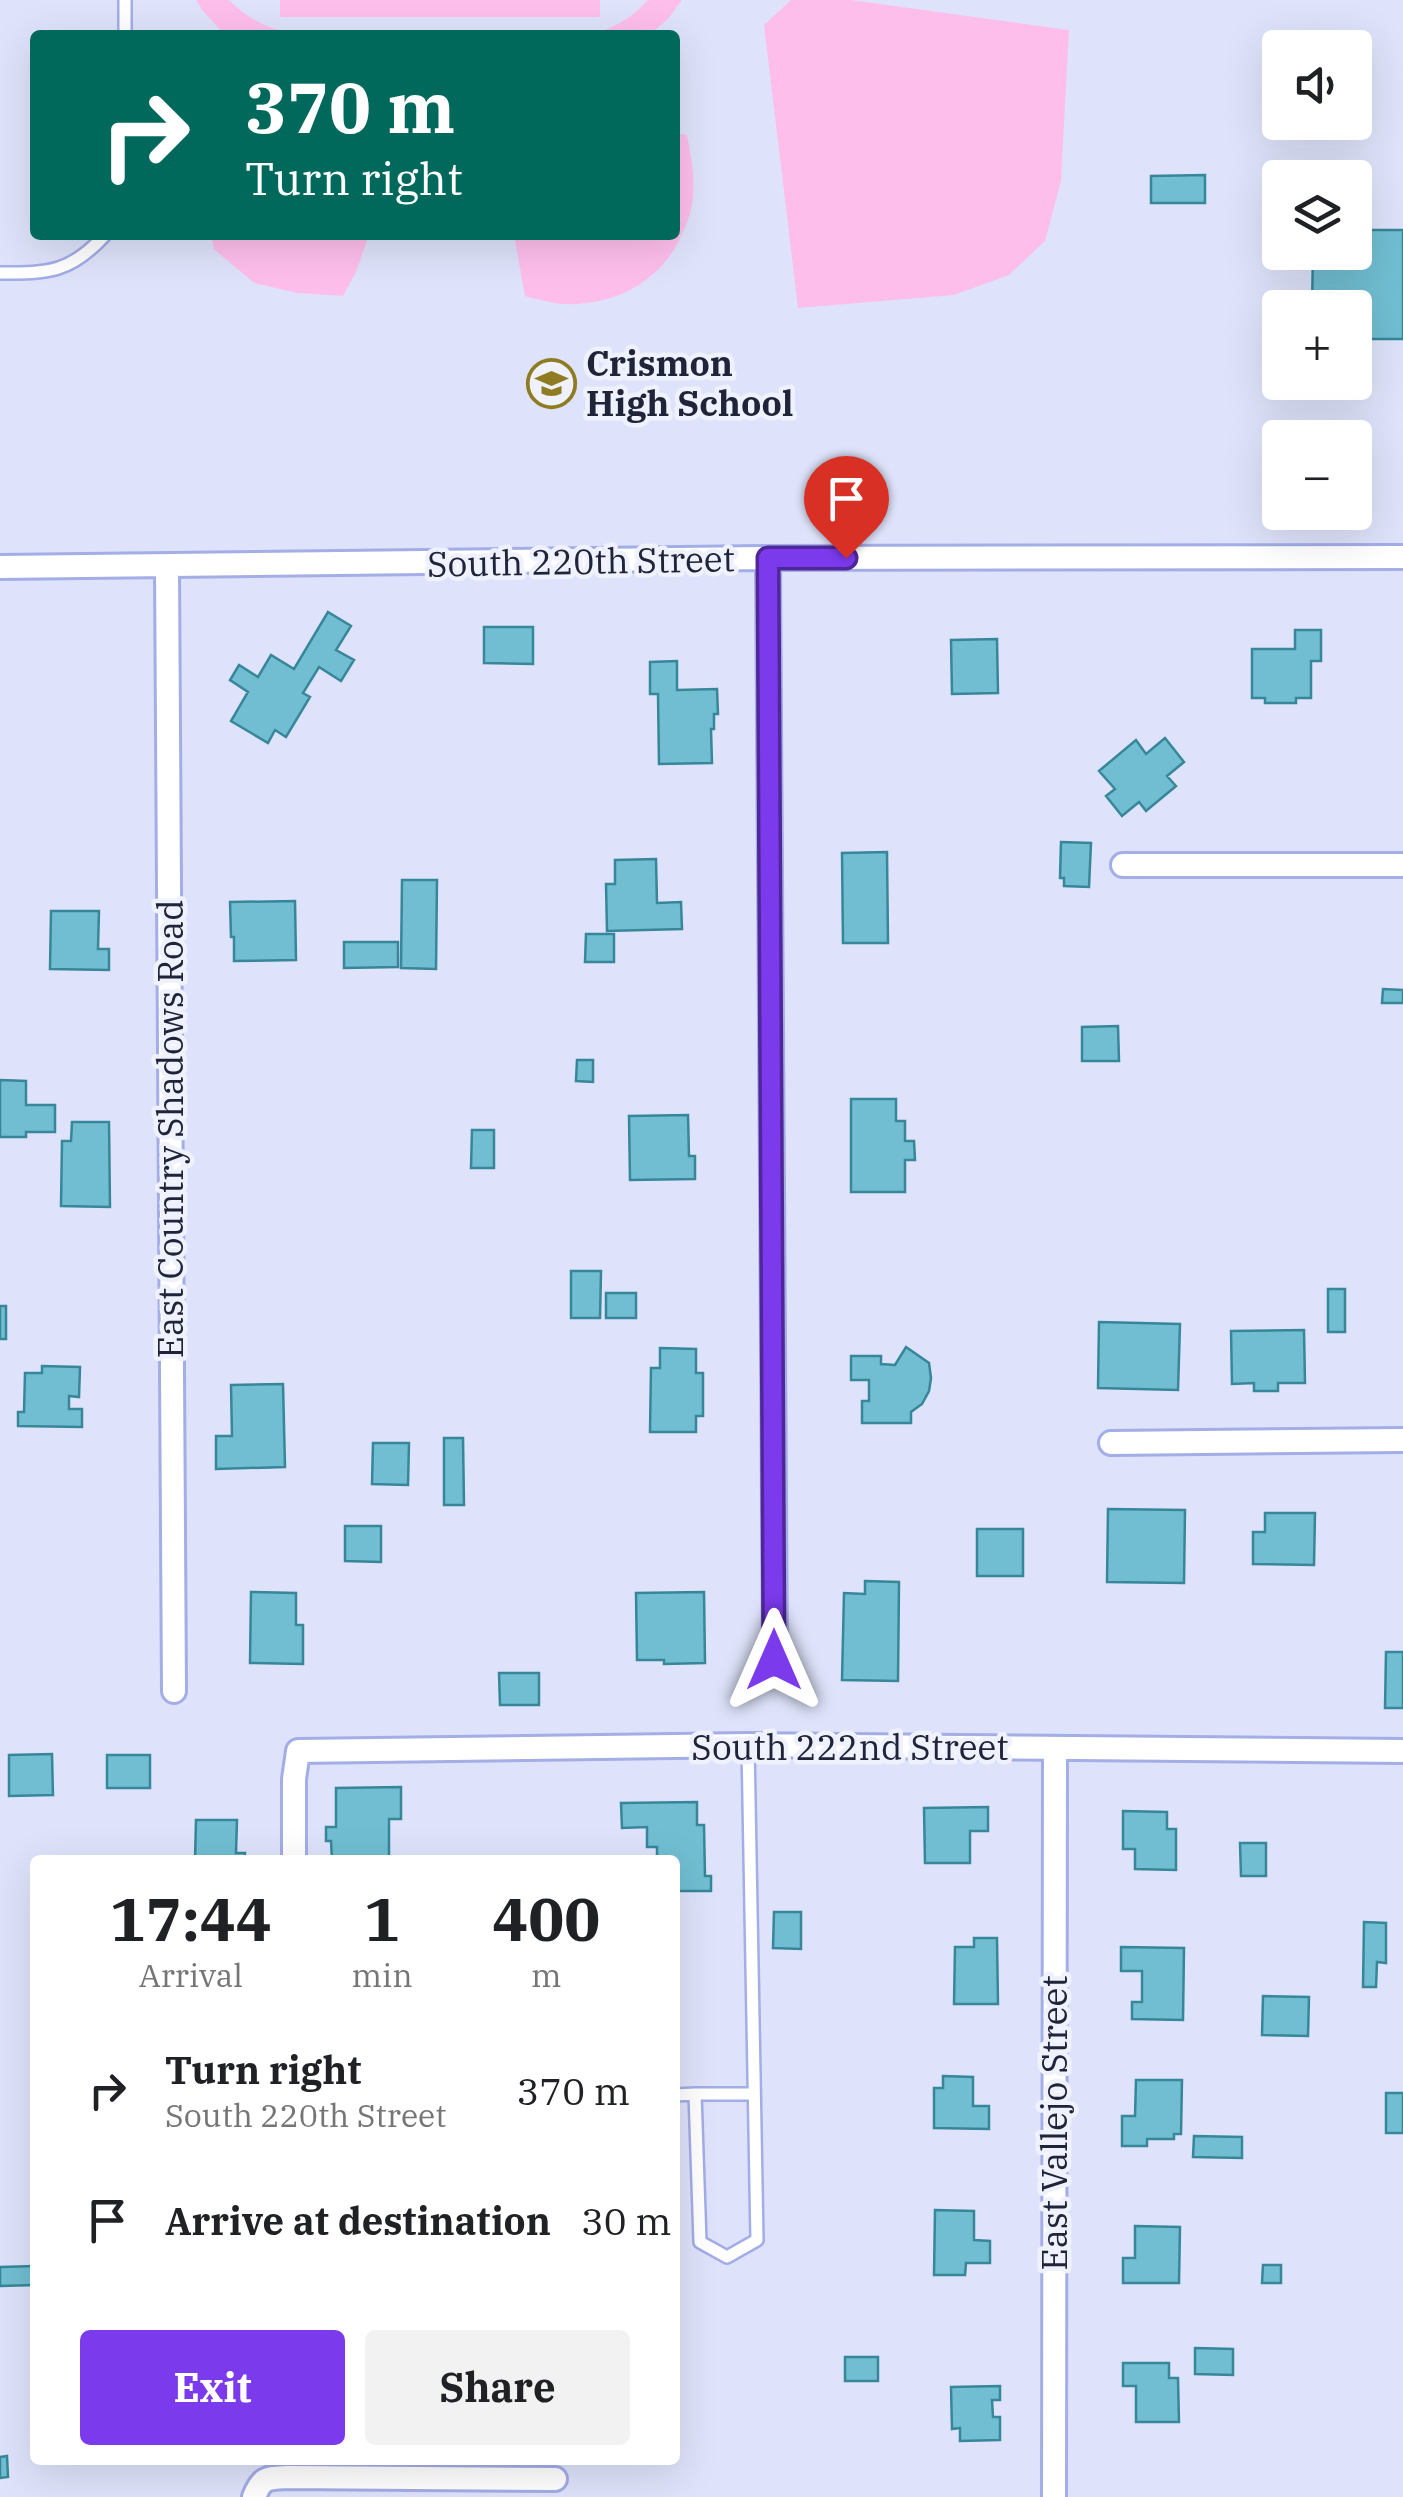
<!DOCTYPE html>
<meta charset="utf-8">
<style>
:root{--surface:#fff;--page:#f2f2f2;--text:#202124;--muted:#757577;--accent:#7c3aed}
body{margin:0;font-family:"IBM Plex Serif",serif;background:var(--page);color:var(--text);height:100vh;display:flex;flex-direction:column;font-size:38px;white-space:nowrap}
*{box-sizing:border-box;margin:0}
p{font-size:32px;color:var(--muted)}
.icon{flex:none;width:55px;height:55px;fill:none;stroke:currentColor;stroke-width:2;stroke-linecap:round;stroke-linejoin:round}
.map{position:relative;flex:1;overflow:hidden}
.side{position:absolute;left:30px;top:1855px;width:650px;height:610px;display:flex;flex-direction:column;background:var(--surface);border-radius:10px;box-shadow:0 10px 40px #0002}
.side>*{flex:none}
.banner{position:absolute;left:30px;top:30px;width:650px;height:210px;border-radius:10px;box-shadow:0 10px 40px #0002;background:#00695c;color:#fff;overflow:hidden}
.fabs{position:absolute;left:1262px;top:30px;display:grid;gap:20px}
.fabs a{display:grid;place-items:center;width:110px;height:110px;border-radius:10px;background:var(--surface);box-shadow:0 10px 40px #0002;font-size:50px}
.pin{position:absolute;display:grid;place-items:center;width:85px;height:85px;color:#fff;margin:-102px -42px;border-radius:50% 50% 50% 0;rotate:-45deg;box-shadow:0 0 10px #0007}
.pin .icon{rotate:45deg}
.me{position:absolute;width:110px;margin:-55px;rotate:0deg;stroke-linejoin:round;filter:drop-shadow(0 0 8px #0008)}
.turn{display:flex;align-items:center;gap:35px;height:210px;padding:0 50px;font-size:45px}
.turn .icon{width:130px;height:130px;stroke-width:2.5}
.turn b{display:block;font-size:70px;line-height:85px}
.eta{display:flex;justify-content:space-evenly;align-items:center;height:170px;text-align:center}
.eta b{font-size:60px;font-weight:700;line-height:70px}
.primary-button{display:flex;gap:20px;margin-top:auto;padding:20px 50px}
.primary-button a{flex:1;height:115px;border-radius:10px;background:var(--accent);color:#fff;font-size:40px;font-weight:700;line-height:115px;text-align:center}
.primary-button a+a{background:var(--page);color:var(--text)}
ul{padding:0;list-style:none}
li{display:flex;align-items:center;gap:30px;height:130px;padding:0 50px}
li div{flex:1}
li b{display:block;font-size:38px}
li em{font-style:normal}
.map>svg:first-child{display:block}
</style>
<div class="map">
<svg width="1403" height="2497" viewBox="0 0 1403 2497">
<rect width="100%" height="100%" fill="#dee3fb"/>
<!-- green -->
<path fill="#febeec" d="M196 0H229C249 20 268 29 295 33L585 35C609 32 632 18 648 0H682L668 19 649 35H225L203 11Z
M280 0H600V17H280Z
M791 0H851L1069 30 1061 181 1045 241 1009 275 954 295 798 308 764 25Z
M675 133 687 135C691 156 695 176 693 197 692 214 683 233 675 248 651 287 609 306 563 304 550 303 537 299 525 296L514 235H675Z
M211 235H369L356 272 343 296 297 293 254 283 214 249Z"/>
<!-- building -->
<path fill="#71bed2" stroke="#378699" stroke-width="2.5" d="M1205 175V203H1151V176Z
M1355 230H1403V339H1355V308H1312L1313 252H1355Z
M328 612 351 626 336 650 354 660 341 681 319 667 303 693 310 697 286 737 275 730 268 743 231 721 248 692 230 680 239 665 258 677 271 655 294 669Z
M484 627H533V664L484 663Z
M1295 630H1321V661H1311V698H1296V703H1265V698H1252V649H1295Z
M997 639 998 693 952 694 951 640Z
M677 661V690L717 689 718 714H714V729H711L712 763 659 764 658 694H650V662Z
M1165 738 1184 762 1167 776 1176 786 1146 811 1139 802 1122 816 1106 796 1115 789 1099 771 1136 740 1146 754Z
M1061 842 1091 843 1089 887 1064 886V878H1060Z
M887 852 888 943H843L842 853Z
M656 859 657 903 681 902 682 929 607 931 606 884H615V860Z
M402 880H437L436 969 401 968Z
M295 901 296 960 234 961V937H231L230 902Z
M51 911H99L98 949H109V970L50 969Z
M586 934H614V962H585Z
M344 942H398V967L344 968Z
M1383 989 1403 990V1003H1382Z
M1118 1026 1119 1061H1082V1027Z
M577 1060H593V1082L576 1081Z
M0 1080 26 1081V1105H55V1132H26V1137H0Z
M851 1099H896V1121H905V1141H914L915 1160H905V1192H851Z
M688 1115 689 1156H695V1179L630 1180 629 1116Z
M72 1122H109L110 1207 61 1206 62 1141H71Z
M472 1130H494V1168H471Z
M571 1271H601L600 1318H571Z
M1328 1289H1345V1332H1328Z
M606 1293H636V1318H606Z
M0 1306H6V1339H0Z
M1099 1322 1180 1324 1178 1390 1098 1388Z
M1304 1330 1305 1383H1278V1391H1254V1383L1232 1384 1231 1331Z
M906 1347 929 1363 931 1378 929 1391 922 1404 911 1412V1423H862V1401H869V1380H851V1356H881V1364L895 1365Z
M660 1348 696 1349V1373H703V1416H696V1432H650L651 1368H660Z
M42 1366 80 1367 79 1397 69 1396V1409H82V1427L18 1426V1412H24L25 1373H42Z
M283 1384 285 1467 216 1469V1436H232L231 1385Z
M444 1438H463L464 1505H444Z
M373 1443H409L408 1485 372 1484Z
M1108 1509 1185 1510 1184 1583 1107 1582Z
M1265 1513H1315L1314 1565 1253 1564V1532H1265Z
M345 1526H381V1562L345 1561Z
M977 1529H1023V1576H977Z
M865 1581 899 1582 898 1681 842 1680 844 1593 865 1594Z
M251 1592 296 1593V1625H303V1664L250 1663Z
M704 1592 705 1663 664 1664V1660H637L636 1593Z
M1386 1652H1403V1708H1385Z
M499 1673H539V1705H500Z
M52 1754 53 1795 9 1796V1755Z
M107 1755H150V1788H107Z
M401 1787V1819H389V1860H332L331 1841H326V1827H336V1788Z
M697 1802V1825H704L705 1876H711V1891H675V1860H657V1847H647V1827L622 1828 621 1803Z
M988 1807V1831H970V1863H925L924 1808Z
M1123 1811 1167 1812V1829H1176V1870L1135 1869V1849H1123Z
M196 1820H237L236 1853H245L244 1860H195Z
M1240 1843H1266V1876H1241Z
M774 1912H801V1949L773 1948Z
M1364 1922 1386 1923V1963L1377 1962 1376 1987H1363Z
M974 1938H997L998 2004H954L955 1947H974Z
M1121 1947 1184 1948 1183 2020 1132 2019V2002H1142V1971H1121Z
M1263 1996 1309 1997 1308 2036 1262 2035Z
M943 2076 973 2077V2106H989V2129L934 2128V2088H943Z
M1136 2080H1182L1181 2134H1174V2139H1147V2146H1122V2116H1135Z
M1386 2093H1403V2133H1386Z
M1194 2136 1242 2137V2158L1193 2157Z
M935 2210 974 2211V2240L990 2241V2263H966L965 2275H934Z
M1135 2226 1180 2227 1179 2283H1123V2258H1135Z
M1263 2265H1281V2283H1262Z
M35 2266V2285L0 2286V2267Z
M1195 2348 1233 2349V2375L1195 2374Z
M845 2357H878V2381H845Z
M1123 2363H1169V2378H1178L1179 2422H1136V2386H1123Z
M1000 2386V2400H992L993 2417H1000V2440L960 2441V2428L952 2429 951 2387Z
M7 2456 8 2477 0 2478V2457Z"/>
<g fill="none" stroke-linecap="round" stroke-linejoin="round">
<defs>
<path id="service" d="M125 35V0
M0 273C49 273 70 273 105 235
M695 2094H754
M675 2095 695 2094 700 2242 727 2257 757 2240 748 1745"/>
<path id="minor" d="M768 558 775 1660
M0 567 768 558 1403 557
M167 567 174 1691
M1123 865H1403
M1111 1443 1403 1440
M294 1860V1779L298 1751 748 1745 1403 1751
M254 2497C262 2477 267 2478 287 2477L555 2479
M1054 2497 1055 1748"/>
</defs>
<!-- service casing -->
<use href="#service" stroke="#a3ade6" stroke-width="16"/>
<!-- minor casing -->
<use href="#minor" stroke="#a3ade6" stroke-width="28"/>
<!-- service -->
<use href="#service" stroke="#fff" stroke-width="11"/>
<!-- minor -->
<use href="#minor" stroke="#fff" stroke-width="22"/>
</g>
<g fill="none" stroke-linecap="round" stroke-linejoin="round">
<defs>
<path id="route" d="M774 1660 768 558H846"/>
</defs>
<!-- route casing -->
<use href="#route" stroke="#51269a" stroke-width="25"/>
<!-- route -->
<use href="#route" stroke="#7c3aed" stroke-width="18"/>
</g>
<!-- icons -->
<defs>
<symbol id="school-ring" viewBox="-11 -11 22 22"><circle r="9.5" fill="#eff1fd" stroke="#8f7c22" stroke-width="1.5"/><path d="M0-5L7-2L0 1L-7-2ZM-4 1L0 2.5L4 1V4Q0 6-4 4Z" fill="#8f7c22"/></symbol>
</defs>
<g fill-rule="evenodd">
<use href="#school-ring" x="524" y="356" width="55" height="55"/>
</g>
<g text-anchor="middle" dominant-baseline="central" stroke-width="9" stroke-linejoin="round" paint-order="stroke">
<!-- poi labels -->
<g font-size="35" font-weight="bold" fill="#202439" stroke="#eff1fd" text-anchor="start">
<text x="586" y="363">Crismon<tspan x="586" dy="40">High School</tspan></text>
</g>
<!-- street labels -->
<g font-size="35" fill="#202439" stroke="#eff1fd">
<text transform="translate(581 561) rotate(-1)">South 220th Street</text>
<text transform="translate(170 1129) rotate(-90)">East Country Shadows Road</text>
<text x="850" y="1747">South 222nd Street</text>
<text transform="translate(1054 2123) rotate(-90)">East Vallejo Street</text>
</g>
</g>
</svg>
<div class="fabs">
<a><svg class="icon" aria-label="sound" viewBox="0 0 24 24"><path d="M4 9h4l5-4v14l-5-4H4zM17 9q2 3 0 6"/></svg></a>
<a><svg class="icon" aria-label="layers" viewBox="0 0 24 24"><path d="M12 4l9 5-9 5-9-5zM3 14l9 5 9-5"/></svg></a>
<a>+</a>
<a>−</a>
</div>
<div class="pin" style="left:846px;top:558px;background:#d93025"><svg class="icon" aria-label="arrive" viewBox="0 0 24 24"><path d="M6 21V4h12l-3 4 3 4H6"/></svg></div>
<svg class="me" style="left:774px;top:1660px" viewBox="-20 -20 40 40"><path d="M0-17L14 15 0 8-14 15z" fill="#7c3aed" stroke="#fff" stroke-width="4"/></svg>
<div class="banner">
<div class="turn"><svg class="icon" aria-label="right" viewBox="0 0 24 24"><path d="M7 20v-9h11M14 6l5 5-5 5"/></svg><div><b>370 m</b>Turn right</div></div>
</div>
<section class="side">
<div class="eta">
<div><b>17:44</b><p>Arrival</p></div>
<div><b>1</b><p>min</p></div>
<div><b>400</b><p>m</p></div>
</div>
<ul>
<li><svg class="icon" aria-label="right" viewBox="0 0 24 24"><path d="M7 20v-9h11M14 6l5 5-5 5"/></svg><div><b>Turn right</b><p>South 220th Street</p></div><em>370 m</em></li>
<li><svg class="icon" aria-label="arrive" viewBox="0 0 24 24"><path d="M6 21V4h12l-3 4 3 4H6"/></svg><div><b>Arrive at destination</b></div><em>30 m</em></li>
</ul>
<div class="primary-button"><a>Exit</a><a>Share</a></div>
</section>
</div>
